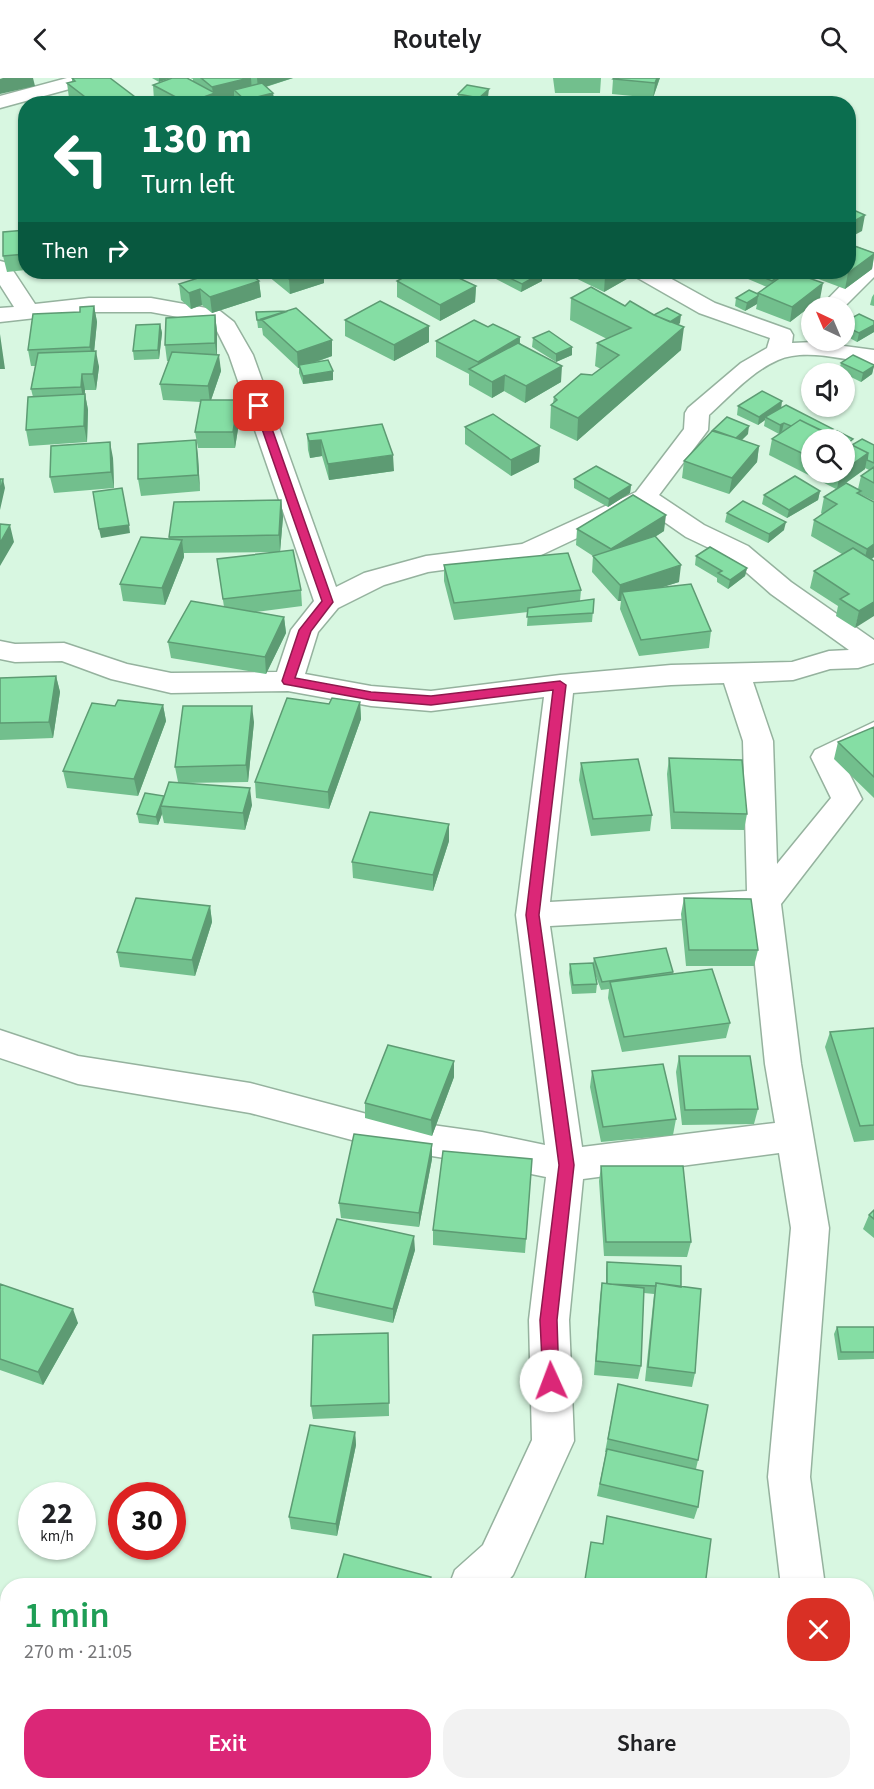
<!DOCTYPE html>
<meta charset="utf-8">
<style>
:root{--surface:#fff;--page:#f2f2f2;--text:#202124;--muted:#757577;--accent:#db2777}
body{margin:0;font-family:"Source Sans 3",sans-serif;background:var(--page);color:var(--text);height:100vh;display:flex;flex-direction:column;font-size:22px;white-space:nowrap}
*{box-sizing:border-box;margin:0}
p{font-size:20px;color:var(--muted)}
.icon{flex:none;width:33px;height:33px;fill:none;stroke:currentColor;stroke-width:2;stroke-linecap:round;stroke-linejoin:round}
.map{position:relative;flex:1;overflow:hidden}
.side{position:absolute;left:0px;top:1500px;width:874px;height:212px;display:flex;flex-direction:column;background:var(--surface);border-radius:24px 24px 0 0;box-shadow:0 2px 4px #0004}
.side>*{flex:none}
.banner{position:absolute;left:18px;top:18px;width:838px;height:183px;border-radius:24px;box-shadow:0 2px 4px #0004;background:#0b6e4f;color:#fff;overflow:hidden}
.needle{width:39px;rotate:316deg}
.controls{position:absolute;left:801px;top:219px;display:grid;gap:12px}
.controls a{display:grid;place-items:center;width:54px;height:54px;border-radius:50%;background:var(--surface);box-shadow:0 2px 4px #0004;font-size:30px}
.speed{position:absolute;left:18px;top:1404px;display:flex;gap:12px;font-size:30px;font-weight:700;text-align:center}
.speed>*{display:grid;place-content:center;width:78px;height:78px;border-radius:50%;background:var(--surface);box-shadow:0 2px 4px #0004;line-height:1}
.speed small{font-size:15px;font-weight:400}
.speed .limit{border:9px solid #d22;background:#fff;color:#111}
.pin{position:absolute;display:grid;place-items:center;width:51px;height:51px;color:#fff;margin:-26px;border-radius:12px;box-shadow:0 3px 9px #0006}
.me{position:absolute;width:66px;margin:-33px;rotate:358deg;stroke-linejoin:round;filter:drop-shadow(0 0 4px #0008)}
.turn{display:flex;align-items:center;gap:21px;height:126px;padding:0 24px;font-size:27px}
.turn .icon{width:78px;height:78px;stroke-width:2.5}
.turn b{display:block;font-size:42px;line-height:51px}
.then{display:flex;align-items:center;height:57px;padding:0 24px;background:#0003;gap:12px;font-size:22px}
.round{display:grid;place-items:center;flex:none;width:63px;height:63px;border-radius:24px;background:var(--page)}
.head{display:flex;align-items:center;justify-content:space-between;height:102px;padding:0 24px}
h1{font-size:36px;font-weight:600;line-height:45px;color:#1e9e55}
.primary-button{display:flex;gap:12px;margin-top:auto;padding:12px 24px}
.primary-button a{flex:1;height:69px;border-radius:24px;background:var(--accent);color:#fff;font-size:24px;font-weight:600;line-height:69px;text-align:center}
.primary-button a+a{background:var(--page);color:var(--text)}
header{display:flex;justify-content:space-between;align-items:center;height:78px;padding:0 24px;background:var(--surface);font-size:27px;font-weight:600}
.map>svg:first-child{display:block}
</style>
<header><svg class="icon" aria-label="back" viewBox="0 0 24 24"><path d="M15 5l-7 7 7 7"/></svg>Routely<svg class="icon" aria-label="search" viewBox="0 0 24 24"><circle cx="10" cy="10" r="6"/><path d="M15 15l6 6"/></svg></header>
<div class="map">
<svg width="874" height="1711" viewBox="0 0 874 1711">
<rect width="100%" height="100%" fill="#d8f7e1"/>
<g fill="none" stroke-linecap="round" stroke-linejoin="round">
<defs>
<path id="street" d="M67 0H97L95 4 0 30V18Z
M874 180V199L843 230H819L866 182Z
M0 183 8 185 35 226 89 220H151L212 231 220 233 234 244 253 277 336 509 364 495 426 478 522 466 636 414 684 351 685 335 688 330 741 285 767 270 770 260 699 235 636 199 633 194H659L715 225 790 252 793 257 792 265 814 264 874 272V286C845 282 806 270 778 282 751 294 730 318 709 337L708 352 659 417 704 447 748 468 791 504 874 562V585L858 590 830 591 793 602 753 604 773 663 777 786 831 720 811 679 815 672 874 644V667L843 683 862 721 781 826 801 986 829 1150 810 1399 825 1508H781L768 1399 791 1150 779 1075 583 1101 569 1242 574 1363 513 1497 503 1508H449L455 1492 483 1467 532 1362 529 1242 546 1099 482 1086 382 1070 250 1035 78 1006 0 980V952L78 978 250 1005 382 1040 482 1054 545 1067 516 837 544 619 431 633 371 628 288 613 171 615 111 601 62 583 15 584 0 581V563L15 566 64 565 127 586 171 595 277 594 291 552 314 523 229 277 217 253 205 244 151 234H89L0 244V230L14 229 0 207ZM643 429 686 459 730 480 771 516 849 572 829 573 792 584 671 587 560 597 431 613 371 608 305 596 318 554 338 530 384 507 428 494 537 479ZM724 605 743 663 747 813 550 824 573 615 671 607ZM750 837 765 986 775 1045 582 1069 550 848Z
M867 1640 874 1643V1696L867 1693Z"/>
</defs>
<!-- street casing -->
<use href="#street" stroke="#95b29e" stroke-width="3"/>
<!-- street -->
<use href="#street" fill="#fff" fill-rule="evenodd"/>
</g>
<!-- wall -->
<path fill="#72bf8d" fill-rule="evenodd" d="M72 0 135 19 136 26H76L69 20 67 5 72 4Z
M152 0H171L159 4Z
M190 0H293L266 9 273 15 274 23 262 26H241L234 19 216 24V26H161L154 22 153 7 193 3V1Z
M553 0H601L600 15H555Z
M660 0 653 20 612 16 613 1Z
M458 16 488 19 481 26H469L458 23Z
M26 152V192L7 194 3 178Z
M849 163H851V166L874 175V180L872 191 845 211 800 194H849Z
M263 194H324V205L290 216Z
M496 194 542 203 521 214 496 201Z
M563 194H633L632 198 604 214Z
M734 194H786V195L820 221 790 244 756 231 757 226 745 233 735 228 736 220 758 216 767 209 734 195Z
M259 203 261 219 212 235 202 227 191 231 181 222 179 206Z
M397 203 476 208 475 224 440 243 397 219Z
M874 216V228L870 227 872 219Z
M571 220 625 228 680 245 678 247 681 272 577 363 550 350 551 327 553 325 554 319 592 297 601 291 595 288 597 265 607 261 570 242Z
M94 228 97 244 94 273 99 289 96 312H85V316L88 332 87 364 29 368 26 352 33 319 31 311 35 288H31L28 272 80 234Z
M256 234 332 278 314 285 333 302 303 306 299 295V290H298L263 257 262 250H258Z
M215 237 217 253V277L221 293 211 322 240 338 235 370H198L195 354 201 324 163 322 160 306 169 283H167L165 267Z
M345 242 429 248V264L394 283 345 258Z
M874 243V254L857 264 844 257V244Z
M160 246 162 255 159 281 134 282 133 273Z
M488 249 520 259V265L561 304 525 325 504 313 492 320 469 307V296L436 279V263Z
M533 260 572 277 556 284 532 269Z
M841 285 874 287 872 296 861 304 839 293Z
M738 328 781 329 833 351 832 357 852 367H874V423L860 416V417L874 424V479L872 481 874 483 855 550 836 538 838 528 810 510 814 493 842 476 811 458 814 442 822 436 821 435 824 419 836 411 769 377 772 361 779 356 764 348 765 342 758 347 737 337ZM812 362 844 394H812ZM865 390 869 392 861 398 858 411 846 405 865 391Z
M465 349 540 368 539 384 511 398 465 366Z
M307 356 394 393 329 402 322 378 310 380 308 372Z
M748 356 742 362 759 368 757 384 729 416 682 400 684 383Z
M198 378 200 413 141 418 138 401Z
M113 380 114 410 54 415 50 399Z
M574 401 631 407 630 415 608 429 574 410Z
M820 413 818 422 787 440 762 426 764 417Z
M281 422 283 439 280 474 301 512 302 528 256 534 284 539 286 555 266 596 171 580 168 564 224 529 217 481 277 474 184 475V479L165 527 123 523 120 506 169 461V459Z
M727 435 784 452 768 465 725 444Z
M577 451 664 453 655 459 679 504 662 509 711 553 709 570 639 578 620 531 621 523H618L592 494 593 478 576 467Z
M696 478 747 490 745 498 728 511 717 504V500L695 487Z
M444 487 581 512 580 523 594 521 592 544 527 548 528 534 454 542 444 503Z
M56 598 60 614 53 660 0 662V600Z
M360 624 361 641 329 731 256 720 255 704 329 626Z
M163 627 166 643 138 718 67 710 63 693 115 628Z
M254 644 248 704 183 705 252 727 245 752 164 745 162 736 158 747 139 745 137 736 164 718 178 704 175 689Z
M874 649V720L834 681 838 664Z
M669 680 747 736 744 752 671 751 667 696Z
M581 685 652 737 650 753 591 758 579 702Z
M449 763 433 813 353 800 352 784Z
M684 820 758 872 754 888H686L681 836Z
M210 828 212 844 195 898 120 889 117 874Z
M594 880 673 894V896L730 945 726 960 622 974 608 920 609 911 601 912 594 893 597 906 596 915 572 916 569 895 570 886H593Z
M874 950V1062L854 1064 825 969 830 954Z
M679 978 758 1031 754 1046 682 1047 676 994Z
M454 983V999L432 1058 365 1040V1025Z
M592 993 676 1041 673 1057 601 1064 590 1009Z
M432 1081 419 1149 341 1140 339 1125Z
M532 1081 525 1175 433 1167V1152Z
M601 1088 691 1164 687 1179 604 1178 599 1103Z
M874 1132V1160L863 1151 869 1137Z
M415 1172 393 1245 315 1228 313 1214Z
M607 1184 681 1209 695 1295 692 1309 645 1303 654 1216 644 1215 641 1288 638 1301 594 1297 600 1219 602 1205 606 1206V1192Z
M0 1206 78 1245 43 1307 0 1292Z
M837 1249H874V1281L838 1282 834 1256Z
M388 1255 389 1338 313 1341 311 1328Z
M618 1306 698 1382 696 1391 698 1429 694 1441 597 1418 606 1374H605Z
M355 1354 356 1367 337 1458 291 1451 289 1439Z"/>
<!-- shaded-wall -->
<path fill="#5d9b73" d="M3 0H33L35 8 0 16V1Z
M159 0H171L159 4Z
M249 0H251L252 14 234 12V19L216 24V26H187L213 16 212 9Z
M257 0H293L258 11Z
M657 0H660L659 2 653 20 655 5Z
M489 11 488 19 481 26H479V20Z
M273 15 274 23 262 26H245V22Z
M135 19 136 26H124V22Z
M865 137 862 153 849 160V146Z
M874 176 872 191 845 211 848 195Z
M310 194H324V205L290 216 289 201Z
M613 194H633L632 198 604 214 605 198Z
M542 195V203L521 214 522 206Z
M259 203 261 219 212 235 210 219Z
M823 205 820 221 790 244 792 229Z
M476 208 475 224 440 243V227Z
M200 211 202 227 191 231 189 215Z
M758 218 757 226 745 233 747 225Z
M94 228 97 244 93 285 90 269Z
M215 237 217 253V281L215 265Z
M681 237 680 245 663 255 664 247Z
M160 246 162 255 159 281 158 272Z
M874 247V254L857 264 859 255Z
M429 248V264L394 283V267Z
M684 249 681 272 577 363 578 340Z
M0 256 5 291H0Z
M520 259 519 275 477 296 478 284Z
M332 262V278L300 289 299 287V290H298L297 274Z
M572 269V277L556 284V276Z
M96 273 99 289 96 312 93 296Z
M219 277 221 293 210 325 208 308Z
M562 288 561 304 525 325 526 308Z
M874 288 872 296 861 304 863 295Z
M333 293V302L303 306V298Z
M82 296 85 312 84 325 81 309Z
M505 297 504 313 492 320V304Z
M85 316 88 332 87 364 84 348Z
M238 322 240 338 235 370 233 354Z
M782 323 781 332 765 339V342L758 347 759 339Z
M784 345 782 353 779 356 780 347Z
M749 348 748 356 733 370 735 361Z
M196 362 198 378 200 413 198 397Z
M321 362 322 378 310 380 309 363Z
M110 364 113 380 114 410 111 394Z
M540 368 539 384 511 398V382Z
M759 368 757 384 729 416 732 400Z
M868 375 865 391 837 411 840 395 844 394V392Z
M393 377 394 393 329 402 328 386Z
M3 401 5 410 0 432V415Z
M631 407 630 415 608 429 609 421Z
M820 413 818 422 787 440 789 432Z
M281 422 283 439 280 474 279 457Z
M666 437 664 453 609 488 611 471Z
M786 444 784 452 768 465 769 456Z
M10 447 14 464 0 488V465Z
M129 447 130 455 101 460 99 451Z
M182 462 184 479 165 527 162 510Z
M874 466V479L863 487 867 471Z
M681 487 679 504 625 521 622 514 621 523H618L620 507Z
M747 490 745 498 728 511 730 502Z
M874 524V538L855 550 859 533Z
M284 539 286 555 266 596 265 579Z
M56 598 60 614 53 660 49 644Z
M360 624 361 641 329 731 328 714Z
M163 627 166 643 138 718 134 701Z
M252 628 254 644 248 704 246 687Z
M250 710 252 727 245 752 243 735Z
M164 718 161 728 162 736 158 747 156 739Z
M449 746V763L433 813V797Z
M210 828 212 844 195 898 192 882Z
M454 983V999L432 1058 431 1042Z
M432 1066V1081L419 1149V1135Z
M414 1158 415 1172 393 1245V1231Z
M73 1231 78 1245 43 1307 38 1294Z
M355 1354 356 1367 337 1458 336 1446Z"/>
<!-- building -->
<path fill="#85dea4" stroke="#5d9b73" stroke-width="1.5" d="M72 0H110L135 19 124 22 127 26H78L89 22 67 5 75 3Z
M172 0H187L215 15 187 25 153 7Z
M201 0H249L212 9Z
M614 0H657L655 5 613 1Z
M262 5 273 15 245 22 234 12Z
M467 7 489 11 479 20 458 16Z
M849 130 865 137 849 146Z
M26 152V176L3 178V154Z
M849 166 874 175V176L848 195 844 194H849Z
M217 194H248L259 203 210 219 200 211 189 215 179 206Z
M281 194H310L289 201Z
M413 194H446L476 208 440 227 397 203Z
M497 194H539L542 195 522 206Z
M596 194H613L605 198Z
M751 194H786L772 203Z
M788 194H792L823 205 792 229 758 215Z
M591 209 625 228 630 223 654 237 684 249 578 340 551 327 557 322 554 319 581 296 592 297 619 277 597 265 631 250 571 220Z
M749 212 758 216V218L747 225 736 220Z
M380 223 429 248 394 267 345 242Z
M94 228 90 269 28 272 33 236 80 234V229Z
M296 230 332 262 297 274 261 241Z
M667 230 681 237 670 244 654 237Z
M288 233 262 242H257L256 234Z
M859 236 874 243V247L859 255 844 248V244Z
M215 237V265L165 267 166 240Z
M474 242 488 249 493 246 520 259 478 284 436 263Z
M160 246 158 272 133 273 136 247Z
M549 253 572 269 556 276 533 260Z
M518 265 562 288 526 308 505 297 492 304 469 291Z
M96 273 93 296H82L81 309 31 311 38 275Z
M172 274 219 277 208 308 160 306Z
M853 277 874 287V288L863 295 841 285Z
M328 282 333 293 303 298 299 287Z
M762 313 782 323 759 339 738 328Z
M85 316 84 348 26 352 28 319Z
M201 322H238L233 354H195Z
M786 327 833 351 827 355 800 342 791 348 784 345 780 347 765 339Z
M493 336 540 368 511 382 465 349Z
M727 339 749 348 736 360 712 353Z
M800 342 840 362H812V380L772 361Z
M382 346 393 377 328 386 321 362 309 363 307 356Z
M713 352 759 368 732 400 684 383Z
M837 353 853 361 848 365 844 363V362H840L832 357Z
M862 361 874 367V385L867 382 868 375 852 367Z
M196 362 198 397 138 401V366Z
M844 363 868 375 844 392Z
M110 364 111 394 50 399 51 368Z
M596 388 631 407 609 421 574 401Z
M874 389V405L861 398Z
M795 398 820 413 789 432 764 417Z
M0 401H3L0 415Z
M846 405 861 413 857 415 874 424V466L867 471 814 442 837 426 824 419Z
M122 410 129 447 99 451 93 414Z
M633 417 666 437 611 471 577 451Z
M281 422 279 457 169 459 174 424Z
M743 423 786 444 769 456 727 435Z
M0 446 10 447 0 465Z
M655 458 681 487 620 507 593 478Z
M141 459 182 462 162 510 120 506Z
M710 469 747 490 730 502 718 495 722 493 696 478Z
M853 470 874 483V524L859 533 840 521 849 516 814 493Z
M293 472 301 512 223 521 217 481Z
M568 475 581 512 454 525 444 487Z
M691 506 711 553 641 562 622 514Z
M594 521 593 535 527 539 528 530Z
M191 523 284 539 265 579 168 564Z
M56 598 49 644 0 645V600Z
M287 620 329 626 332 620 360 624 328 714 255 704Z
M118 622 163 627 134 701 63 693 92 625 115 628Z
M183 628H252L246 687 175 689Z
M874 649V699L838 664Z
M669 680 742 682 747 736 674 734Z
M638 681 652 737 593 741 581 685Z
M169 704 250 710 243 735 161 728Z
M145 715 164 718 156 739 137 736Z
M370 734 449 746 433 797 352 784Z
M136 820 210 828 192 882 117 874Z
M684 820 751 821 758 872H689Z
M666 870 673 894 602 904 594 880Z
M593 885 597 906 573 907 570 886Z
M712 891 730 945 624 959 610 904Z
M874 950V1047L860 1048 830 954Z
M388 967 454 983 431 1042 365 1025Z
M679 978H750L758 1031 685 1032Z
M663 986 676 1041 603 1049 592 993Z
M354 1056 432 1066 419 1135 339 1125Z
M443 1073 532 1081 526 1161 433 1152Z
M601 1088H683L691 1164H606Z
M874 1132V1141L869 1137Z
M337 1141 414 1158 393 1231 313 1214Z
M607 1184 681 1188V1209L656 1205V1208L607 1206Z
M602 1205 644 1210 641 1288 596 1283Z
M656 1205 701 1211 695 1295 648 1289Z
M0 1206 73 1231 38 1294 0 1281Z
M837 1249H874V1274H841Z
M388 1255 389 1325 311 1328 313 1257Z
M618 1306 708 1327 698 1382 608 1361Z
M310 1347 355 1354 336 1446 289 1439Z
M607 1371 703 1393 698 1429 600 1406Z
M607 1438 711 1461 705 1508H584L591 1464 603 1466Z
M344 1476 431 1499 429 1508H335Z
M0 1705 4 1706 2 1711H0Z"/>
<!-- route -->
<path fill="#db2777" stroke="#8e194d" stroke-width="1.5" d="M255 326 264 328 333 524 311 553 295 600 371 614 431 618 560 603 566 607 539 837 574 1087 557 1242 559 1303 557 1308 551 1310 545 1308 543 1303 540 1242 559 1087 526 837 553 612 431 627 371 622 284 606 282 603 299 552 322 523 254 328Z"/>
</svg>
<div class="controls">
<a><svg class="needle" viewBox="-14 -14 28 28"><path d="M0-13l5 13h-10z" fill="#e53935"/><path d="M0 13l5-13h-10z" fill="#757577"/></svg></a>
<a><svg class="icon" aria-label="sound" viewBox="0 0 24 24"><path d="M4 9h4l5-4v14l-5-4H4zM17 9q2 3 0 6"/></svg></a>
<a><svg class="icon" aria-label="search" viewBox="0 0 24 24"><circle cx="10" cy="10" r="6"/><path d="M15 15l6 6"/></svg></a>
</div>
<div class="speed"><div>22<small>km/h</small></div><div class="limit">30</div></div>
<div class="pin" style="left:259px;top:328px;background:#d93025"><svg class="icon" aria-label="arrive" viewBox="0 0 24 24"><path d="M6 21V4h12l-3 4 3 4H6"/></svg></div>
<svg class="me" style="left:551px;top:1303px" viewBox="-20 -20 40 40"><circle r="19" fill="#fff"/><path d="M0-13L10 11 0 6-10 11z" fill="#db2777"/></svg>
<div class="banner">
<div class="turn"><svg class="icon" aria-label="left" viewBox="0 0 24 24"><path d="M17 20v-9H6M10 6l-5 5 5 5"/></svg><div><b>130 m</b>Turn left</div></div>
<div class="then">Then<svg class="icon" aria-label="right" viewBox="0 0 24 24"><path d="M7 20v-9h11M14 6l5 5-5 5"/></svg></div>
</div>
<section class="side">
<div class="head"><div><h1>1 min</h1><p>270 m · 21:05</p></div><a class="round" style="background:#d93025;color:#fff"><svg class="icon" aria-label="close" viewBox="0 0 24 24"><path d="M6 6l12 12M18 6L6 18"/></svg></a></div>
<div class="primary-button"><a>Exit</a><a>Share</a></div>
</section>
</div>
